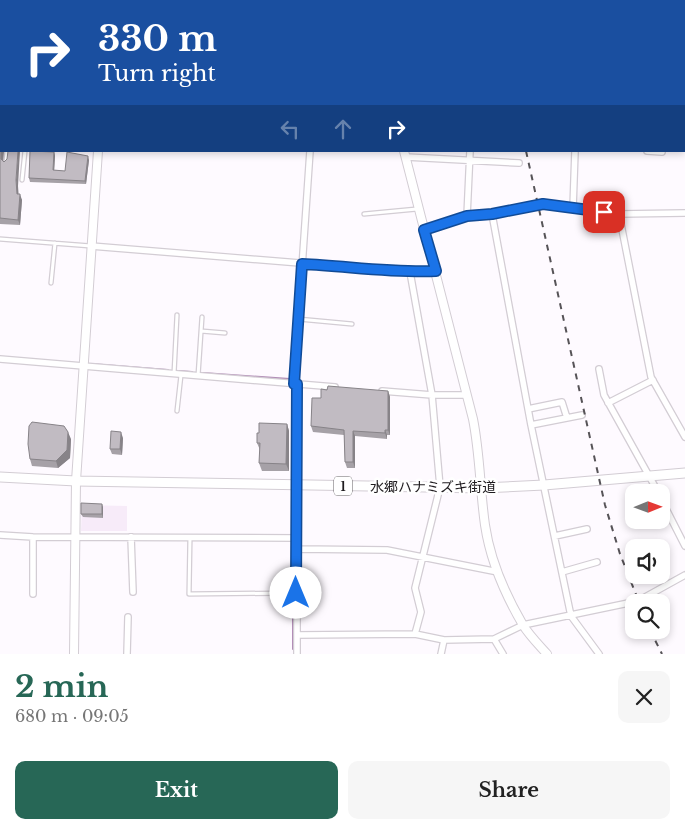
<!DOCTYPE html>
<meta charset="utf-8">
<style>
:root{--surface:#fff;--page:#f6f6f6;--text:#222;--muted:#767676;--accent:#276756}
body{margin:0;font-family:"Libre Baskerville","Noto Sans JP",serif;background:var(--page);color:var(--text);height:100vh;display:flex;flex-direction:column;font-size:19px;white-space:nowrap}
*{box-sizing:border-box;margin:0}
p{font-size:16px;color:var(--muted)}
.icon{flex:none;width:28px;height:28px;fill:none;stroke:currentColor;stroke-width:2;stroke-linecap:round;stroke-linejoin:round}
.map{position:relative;height:654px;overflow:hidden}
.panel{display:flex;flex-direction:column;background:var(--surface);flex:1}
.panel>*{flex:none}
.top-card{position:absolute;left:0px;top:0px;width:685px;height:152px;box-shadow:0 2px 8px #0003;background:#1a4fa0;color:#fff;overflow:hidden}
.needle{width:32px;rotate:89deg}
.fabs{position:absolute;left:625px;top:484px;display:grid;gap:10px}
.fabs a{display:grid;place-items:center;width:45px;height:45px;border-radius:10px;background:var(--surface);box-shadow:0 2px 8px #0003;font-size:25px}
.pin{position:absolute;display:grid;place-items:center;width:42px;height:42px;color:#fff;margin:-21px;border-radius:10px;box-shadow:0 2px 8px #0006}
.me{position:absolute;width:55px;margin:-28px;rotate:0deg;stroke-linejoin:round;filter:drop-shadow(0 0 4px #0008)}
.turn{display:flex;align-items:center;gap:18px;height:105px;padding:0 15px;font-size:22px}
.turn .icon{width:65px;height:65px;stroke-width:2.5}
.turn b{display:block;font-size:35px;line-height:42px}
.lanes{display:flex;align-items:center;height:48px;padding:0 15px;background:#0003;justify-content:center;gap:25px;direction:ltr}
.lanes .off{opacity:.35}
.round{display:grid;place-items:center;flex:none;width:52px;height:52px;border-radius:10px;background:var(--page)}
.head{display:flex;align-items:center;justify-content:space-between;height:85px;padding:0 15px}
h1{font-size:30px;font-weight:800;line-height:38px;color:var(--accent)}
.primary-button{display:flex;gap:10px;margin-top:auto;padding:10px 15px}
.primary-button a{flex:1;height:58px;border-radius:10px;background:var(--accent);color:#fff;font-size:20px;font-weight:800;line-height:58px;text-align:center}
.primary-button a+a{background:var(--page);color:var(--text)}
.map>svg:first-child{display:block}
</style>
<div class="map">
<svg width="685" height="654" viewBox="0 0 685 654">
<rect width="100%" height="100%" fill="#fefaff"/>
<!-- built -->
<path fill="#f7ebf9" d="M82 505 127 506V531H81Z"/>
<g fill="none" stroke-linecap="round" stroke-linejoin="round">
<!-- stream -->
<path stroke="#b28eb7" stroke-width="2" d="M91 364 168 370
M179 371 192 372
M203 373 290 379
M292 389V473
M292 499V532
M292 541 293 587
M293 596V649"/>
<defs>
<path id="service" d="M6 163 7 151
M22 180 25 151
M364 214 417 209
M0 239 91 246
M51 283 55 243
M298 319 352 324
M201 331 225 333
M174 374 177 315
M198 376 202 317
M177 411 181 375
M190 537 189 594 296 593"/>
<path id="minor" d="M302 0V1
M402 1V0
M474 1V0
M580 1V0
M658 1V0
M0 16H1
M684 26H685
M0 75H1
M684 96H685
M647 151 662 152
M406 157 519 163
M573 208 575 151
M492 214 531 425 571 616 599 654
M619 214 651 377 685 437
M467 216 470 151
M424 231 467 216 492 214 543 204 619 214 685 213
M91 246 410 272 436 271
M410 272 432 395 440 487 415 588 421 612 415 634
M0 359 335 387
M599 369 604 395 658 492
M294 384 310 151
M297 384V654
M382 391 432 395H467
M608 403 653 380
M528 409 562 402 567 418
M531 425 582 415
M661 499 685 546
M0 535 33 537 296 538
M555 536 587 529
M131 537 133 592
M296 549 387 550 498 572
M562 572 597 562
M33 594V537
M297 635 415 634 444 640 494 639 523 625 638 601 685 575
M494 639 503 654
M127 654 128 617
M441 654 444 640"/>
<path id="tertiary" d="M349 0V1
M111 1V0
M404 151 473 419C480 454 480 490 485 525 490 559 506 596 523 625 529 635 539 645 547 654
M74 654 76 481 98 151"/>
<path id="primary" d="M0 477 76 481 482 488 544 485 685 473"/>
</defs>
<!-- service casing -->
<use href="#service" stroke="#d3cdd4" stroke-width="5.5"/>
<!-- minor casing -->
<use href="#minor" stroke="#d3cdd4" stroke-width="8"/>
<!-- tertiary casing -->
<use href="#tertiary" stroke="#d3cdd4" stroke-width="10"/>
<!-- primary casing -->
<use href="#primary" stroke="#d3cdd4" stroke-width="11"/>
<!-- service -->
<use href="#service" stroke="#fff" stroke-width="3"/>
<!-- minor -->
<use href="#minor" stroke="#fff" stroke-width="5.5"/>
<!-- tertiary -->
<use href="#tertiary" stroke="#fff" stroke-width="8"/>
<!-- primary -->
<use href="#primary" stroke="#fff" stroke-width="9"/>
<!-- rail -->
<path stroke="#565357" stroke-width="2" stroke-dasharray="6 6" stroke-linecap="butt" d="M491 0 492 1
M526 151 605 505 620 554 639 602
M650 630 662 654"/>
</g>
<!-- wall -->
<path fill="#a6a1a7" d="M0 122 3 161 18 186V194L22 200 20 225 0 224Z
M54 152 55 156 54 170 65 171 89 160 86 184 30 182 29 178Z
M327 390 388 391 390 397V435H387V439L355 436V468H347L345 462 344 435 313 432 311 426 321 398Z
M287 424 289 431V471H262L259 463 260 450 257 443 259 433Z
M123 438 122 455 112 454 110 449Z
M71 439 70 458 58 468 32 466 30 459Z
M103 507V518L83 517 81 514Z"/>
<!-- shaded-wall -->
<path fill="#878388" d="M1 151H4L3 165 1 159Z
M18 151H20L18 186 19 200 17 194 16 180Z
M54 152 55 156 54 174 53 170Z
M88 156 89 160 86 184 85 181Z
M20 194 22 200 20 225 18 220Z
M388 391 390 397V435L388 430Z
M287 424 289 431V471L286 464Z
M385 430 387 435V439L385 433Z
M353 431 355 436V468L353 462Z
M68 432 71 439 70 458 58 468 56 461Z
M121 432 123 438 122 455 120 449Z
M102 504 103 507V518L102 514Z"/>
<!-- building -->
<path fill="#c1bbc2" stroke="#878388" d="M0 0H12V1H1V4L0 3Z
M21 0H53V1H21Z
M0 122 1 123V159L4 162 7 159 8 151H18L16 180 17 194H20L18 220 0 218Z
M30 151 54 152 53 170 65 171 67 152 88 156 85 181 29 178Z
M328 386 388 391V430H385V433L353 431V462H345L344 430 311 426 312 398H321V389L327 390Z
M32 422 64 426 68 432 67 450 56 461 30 459 28 444 29 426Z
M259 423 287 424 286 464 259 463 260 443H257V433H259Z
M111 431 121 432 120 449H110Z
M81 503 102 504V514H81Z"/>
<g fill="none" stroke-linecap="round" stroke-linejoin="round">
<defs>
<path id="route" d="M296 593 297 384H294L302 264C347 266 392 273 436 271L424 230 467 216 492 214 543 204 604 212"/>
</defs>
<!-- route casing -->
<use href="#route" stroke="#114b97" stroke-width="12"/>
<!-- route -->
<use href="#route" stroke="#1a73e8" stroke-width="9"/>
</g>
<g text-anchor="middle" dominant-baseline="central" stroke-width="5" stroke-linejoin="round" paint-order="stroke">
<!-- shield labels -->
<rect fill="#fff" stroke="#625f62" stroke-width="1" x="334" y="476.5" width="18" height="19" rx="4"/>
<g font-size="12" font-weight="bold" fill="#1e1b1e">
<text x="343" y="486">1</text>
</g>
<!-- street labels -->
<g font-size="14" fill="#1e1b1e" stroke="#fff">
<text x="433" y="487">水郷ハナミズキ街道</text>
</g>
</g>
</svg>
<div class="fabs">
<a><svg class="needle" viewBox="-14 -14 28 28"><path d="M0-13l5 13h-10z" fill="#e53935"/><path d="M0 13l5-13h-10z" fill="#767676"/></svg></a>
<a><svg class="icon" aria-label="sound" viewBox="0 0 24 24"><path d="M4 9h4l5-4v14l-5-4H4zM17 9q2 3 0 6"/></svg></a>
<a><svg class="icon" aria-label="search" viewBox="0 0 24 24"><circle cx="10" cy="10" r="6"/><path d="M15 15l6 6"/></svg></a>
</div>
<div class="pin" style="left:604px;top:212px;background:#d93025"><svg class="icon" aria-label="arrive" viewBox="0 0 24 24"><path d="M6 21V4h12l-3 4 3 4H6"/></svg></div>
<svg class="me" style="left:296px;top:593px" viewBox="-20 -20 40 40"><circle r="19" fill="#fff"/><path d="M0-13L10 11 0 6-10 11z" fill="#1a73e8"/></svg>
<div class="top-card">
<div class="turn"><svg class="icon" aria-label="right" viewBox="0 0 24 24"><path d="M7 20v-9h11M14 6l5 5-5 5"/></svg><div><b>330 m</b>Turn right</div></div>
<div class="lanes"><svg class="icon off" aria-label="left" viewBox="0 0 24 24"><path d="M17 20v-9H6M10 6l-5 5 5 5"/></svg><svg class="icon off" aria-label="ahead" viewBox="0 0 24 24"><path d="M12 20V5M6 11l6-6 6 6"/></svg><svg class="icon" aria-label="right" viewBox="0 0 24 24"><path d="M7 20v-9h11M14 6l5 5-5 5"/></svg></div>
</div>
</div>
<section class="panel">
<div class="head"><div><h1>2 min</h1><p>680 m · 09:05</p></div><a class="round"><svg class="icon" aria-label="close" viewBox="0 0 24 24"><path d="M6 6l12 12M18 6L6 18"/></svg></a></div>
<div class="primary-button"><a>Exit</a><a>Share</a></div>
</section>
